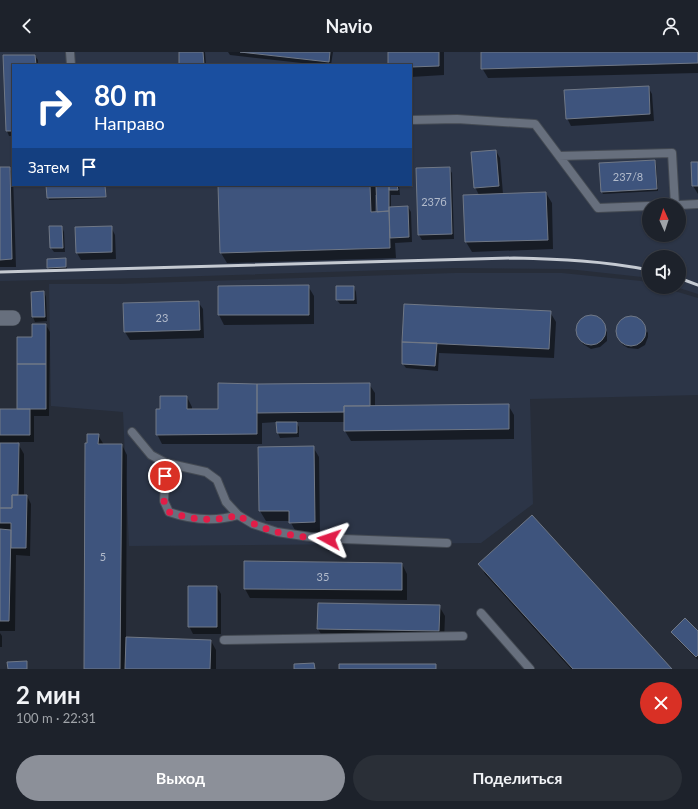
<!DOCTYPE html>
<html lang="ru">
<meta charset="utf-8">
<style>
:root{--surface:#1d222b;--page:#2a2f37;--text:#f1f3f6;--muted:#a0a4a9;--line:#3b3f47;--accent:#8c9099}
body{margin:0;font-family:Lato,sans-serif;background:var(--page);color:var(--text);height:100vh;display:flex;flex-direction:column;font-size:15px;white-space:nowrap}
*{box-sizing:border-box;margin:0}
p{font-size:13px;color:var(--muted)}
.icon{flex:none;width:22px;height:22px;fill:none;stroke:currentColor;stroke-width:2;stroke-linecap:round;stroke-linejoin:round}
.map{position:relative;height:617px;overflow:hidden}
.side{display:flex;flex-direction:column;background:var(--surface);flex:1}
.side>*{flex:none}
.hud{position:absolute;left:12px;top:12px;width:400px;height:122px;border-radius:0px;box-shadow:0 1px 3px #0004,0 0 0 1px var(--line);background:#1a4fa0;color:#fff;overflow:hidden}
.needle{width:26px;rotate:357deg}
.buttons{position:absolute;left:642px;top:146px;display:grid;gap:8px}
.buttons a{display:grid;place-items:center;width:44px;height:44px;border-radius:50%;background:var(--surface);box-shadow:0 1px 3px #0004,0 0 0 1px var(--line);font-size:20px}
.pin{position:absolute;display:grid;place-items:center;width:34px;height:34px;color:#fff;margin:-17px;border:2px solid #fff;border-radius:50%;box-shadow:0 1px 4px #0007}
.me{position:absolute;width:44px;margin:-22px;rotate:275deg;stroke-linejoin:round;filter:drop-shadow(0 0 3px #0008)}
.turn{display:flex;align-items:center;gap:14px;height:84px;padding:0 16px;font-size:18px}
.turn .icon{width:52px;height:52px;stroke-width:2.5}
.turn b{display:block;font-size:28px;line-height:34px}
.then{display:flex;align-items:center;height:38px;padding:0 16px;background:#0003;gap:8px;font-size:15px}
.round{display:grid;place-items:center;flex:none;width:42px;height:42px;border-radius:21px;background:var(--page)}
.head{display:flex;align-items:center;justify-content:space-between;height:68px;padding:0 16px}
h1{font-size:24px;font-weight:700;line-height:30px}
.button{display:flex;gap:8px;margin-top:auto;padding:8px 16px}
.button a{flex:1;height:46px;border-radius:24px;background:var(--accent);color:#fff;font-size:16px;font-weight:700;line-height:46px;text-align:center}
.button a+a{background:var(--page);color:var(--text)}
header{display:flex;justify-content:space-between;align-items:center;height:52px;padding:0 16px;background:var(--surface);font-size:18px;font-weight:700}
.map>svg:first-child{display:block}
</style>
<header><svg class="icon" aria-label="back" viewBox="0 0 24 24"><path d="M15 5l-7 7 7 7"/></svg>Navio<svg class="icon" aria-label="person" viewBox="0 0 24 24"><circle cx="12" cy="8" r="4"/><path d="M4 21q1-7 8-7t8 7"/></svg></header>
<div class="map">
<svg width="698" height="617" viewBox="0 0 698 617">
<rect width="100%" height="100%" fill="#272d39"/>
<!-- built -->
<path fill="#2c3547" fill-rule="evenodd" d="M0 0H698V242L676 235H679V205H649V227L642 225 568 217 454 216 140 226 0 229ZM13 13H411V133H13ZM649 153H679V183H649Z
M455 221H562L641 229 649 231V235H661L698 246V343L530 347 533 452 481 491 129 494 123 360 51 354 49 232H119Z"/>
<!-- shadow -->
<path fill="#0007" fill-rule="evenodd" d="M180 0H205L206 13H180Z
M228 0H333L331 13H320L230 3Z
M389 0H444V23L411 25V13H389Z
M482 0H698V21L488 26 482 16Z
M4 4H35L38 8V13H13V84H9L7 79Z
M648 35 652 42 654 69 571 74 567 66Z
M496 99 500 106 503 142 546 141 552 151 553 197 472 200 466 190 465 144 479 143 475 135Z
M655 109 656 111 658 139 603 142 602 140Z
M692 111H698V142L693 134Z
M0 116H9L13 123 16 215H0Z
M449 116 452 121 454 187 422 188 419 183Z
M47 133H106V146L49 148Z
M219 133H399L400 143H391V156L408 155 411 160 412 190 395 191 396 206 227 211 221 201ZM375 143H377L378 161H375Z
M62 175 64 180 65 200H54L51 196Z
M111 175 115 183 116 207 81 208 77 201Z
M65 207 67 217H49L48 215Z
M308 234 314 244V272L224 273 219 263Z
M354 235 356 240 357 252H340L337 248Z
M44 240 46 245 47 269 35 270 33 265Z
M198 250 203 257 204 286 130 288 125 280 124 252Z
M550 260 556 270 554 306 439 301 438 319 406 316 403 312V290Z
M594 265 603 271 606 277 607 281V289L600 295 591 297 583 292 578 282V274L585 266Z
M631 265 641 269 648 281V285L645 293 638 297 628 296 623 293 618 283V275L620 271 625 266Z
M46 273 50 280 49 364H34V390H17L24 402V444H27L31 452 30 504 16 503 15 579H0V358H18L33 286Z
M369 332 375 341V355L508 353 514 363V387L351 389 345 379V370H296L299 375V385L280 386 278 381 277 370 262 371V392H162L157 382 161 358 187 345 192 355V358H219Z
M98 383 104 393H122L127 403 126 586 211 589 216 598V617H85Z
M313 395 319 405 320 480H296L290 469H266L260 459 259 396Z
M402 512 407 522V548L250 546 245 537Z
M480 512 670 617H571L485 522Z
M217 535 221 542V582H193L189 574Z
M439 554 445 564 444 589 324 587 318 577Z
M673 580H698V608L675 585Z
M0 581 2 584V595H0Z"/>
<!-- building -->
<path fill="#3e547d" stroke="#707886" d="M179 0H203L204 13H179Z
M240 0H330L329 10Z
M388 0H439V14L411 15V13H388Z
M481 0H698V11L481 17Z
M3 3H35L36 13H13V79H6Z
M176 12V13H138Z
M649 34 650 62 566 67 564 38Z
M496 98 499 134 474 136 471 100Z
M655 108 657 137 601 140 599 111Z
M691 110H698V134H692Z
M0 115H10L12 207 0 208Z
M450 115 452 182 418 183 416 116Z
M46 133H105L106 145 47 146Z
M218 133H373H370L371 160 389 159 390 196 220 201Z
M376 133H389V159L377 160Z
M389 133H397L398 138H389Z
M546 140 548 188 465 190 463 143Z
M408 154 409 185 390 186 389 155Z
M49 174H62L63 196H50Z
M112 174V200L76 201 75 175Z
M66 206V215L47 216V207Z
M309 233V263H218V234Z
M336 234H354V248H336Z
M44 239 45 265H32L31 240Z
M199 249 200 278 124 280 123 251Z
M404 252 551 259 549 297 402 290Z
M576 278a15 15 0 1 1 30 0a15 15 0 1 1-30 0Z
M616 279a15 15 0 1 1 30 0a15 15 0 1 1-30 0Z
M32 272H46V312H17V285H32Z
M402 290 437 291 435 314 402 312Z
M17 312H46V357H17Z
M218 331 257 332V382L156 383V357H160V344H187V357H218Z
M370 331V354H344V360L257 361V332Z
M509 352V377L344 379V354Z
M0 357H30V383H0Z
M276 370H297V381H277Z
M87 382H99L98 392H122L120 617H84L85 391H87Z
M0 391H19L18 443H12V456H0Z
M314 394 315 470 289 471V459H259L258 395Z
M12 443H27L26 496H11V471H0V456H12Z
M532 463 672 617H573L478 512Z
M0 477 11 478 9 569H0Z
M244 509 402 511V538L244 537Z
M188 534H217V575H188Z
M318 551 440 553 439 579 317 577Z
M685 566 698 579V603L696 605 671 580Z
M126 585 211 588 210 617H125Z
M27 609V617H8L7 610Z
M314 611 315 617H294V612Z
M339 612H436V617H339Z"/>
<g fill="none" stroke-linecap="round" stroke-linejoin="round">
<defs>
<path id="lane" d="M70 0 71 13
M411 68 457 67 535 72 598 156 649 154
M559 104 672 101 675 153
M679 153 698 152
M132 380 151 403 166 411 206 420 217 428 226 450 238 463 253 472 277 480 317 486 447 491
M166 411 164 449 169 460C192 468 215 470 238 463
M481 561 530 617
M224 588 463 584"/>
<path id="street" d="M0 266H13"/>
</defs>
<!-- lane casing -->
<use href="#lane" stroke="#444a53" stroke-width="10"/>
<!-- street casing -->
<use href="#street" stroke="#444a53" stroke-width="16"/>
<!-- lane -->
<use href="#lane" stroke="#676f7d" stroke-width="8"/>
<!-- street -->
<use href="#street" stroke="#676f7d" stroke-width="15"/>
<!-- rail -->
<path stroke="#c5cad2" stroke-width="3" d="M0 220 514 206C560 207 604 209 649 218
M679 226 698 233"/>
</g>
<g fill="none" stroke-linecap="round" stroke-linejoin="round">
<!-- route -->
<path stroke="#e11d48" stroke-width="7" stroke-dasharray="0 12.6" d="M165 424 164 449 169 460C192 468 215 470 238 463 265 481 297 485 329 487"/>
</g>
<g text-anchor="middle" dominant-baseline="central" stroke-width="4" stroke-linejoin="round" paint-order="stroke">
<!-- number labels -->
<g font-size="11" fill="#b2bbcb">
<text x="628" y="124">237/8</text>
<text x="434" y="149">237б</text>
<text x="162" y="265">23</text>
<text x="103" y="504">5</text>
<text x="323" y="524">35</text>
</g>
</g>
</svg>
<div class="buttons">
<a><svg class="needle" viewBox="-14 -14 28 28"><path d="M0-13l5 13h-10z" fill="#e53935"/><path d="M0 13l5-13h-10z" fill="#a0a4a9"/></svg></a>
<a><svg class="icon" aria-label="sound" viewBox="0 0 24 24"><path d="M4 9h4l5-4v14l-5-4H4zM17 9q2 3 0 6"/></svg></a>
</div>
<div class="pin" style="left:165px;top:424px;background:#d93025"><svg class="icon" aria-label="arrive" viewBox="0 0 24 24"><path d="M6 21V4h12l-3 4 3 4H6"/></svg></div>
<svg class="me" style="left:329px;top:487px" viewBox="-20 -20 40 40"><path d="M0-17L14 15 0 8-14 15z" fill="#e11d48" stroke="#fff" stroke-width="4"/></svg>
<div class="hud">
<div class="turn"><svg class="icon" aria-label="right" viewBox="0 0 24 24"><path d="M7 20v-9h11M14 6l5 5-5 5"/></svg><div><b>80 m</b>Направо</div></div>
<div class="then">Затем<svg class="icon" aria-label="arrive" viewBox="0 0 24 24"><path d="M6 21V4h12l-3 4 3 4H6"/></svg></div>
</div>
</div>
<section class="side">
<div class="head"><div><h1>2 мин</h1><p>100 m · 22:31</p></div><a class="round" style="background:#d93025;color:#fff"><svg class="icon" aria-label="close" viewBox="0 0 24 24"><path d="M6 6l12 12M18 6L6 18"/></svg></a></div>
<div class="button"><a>Выход</a><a>Поделиться</a></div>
</section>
